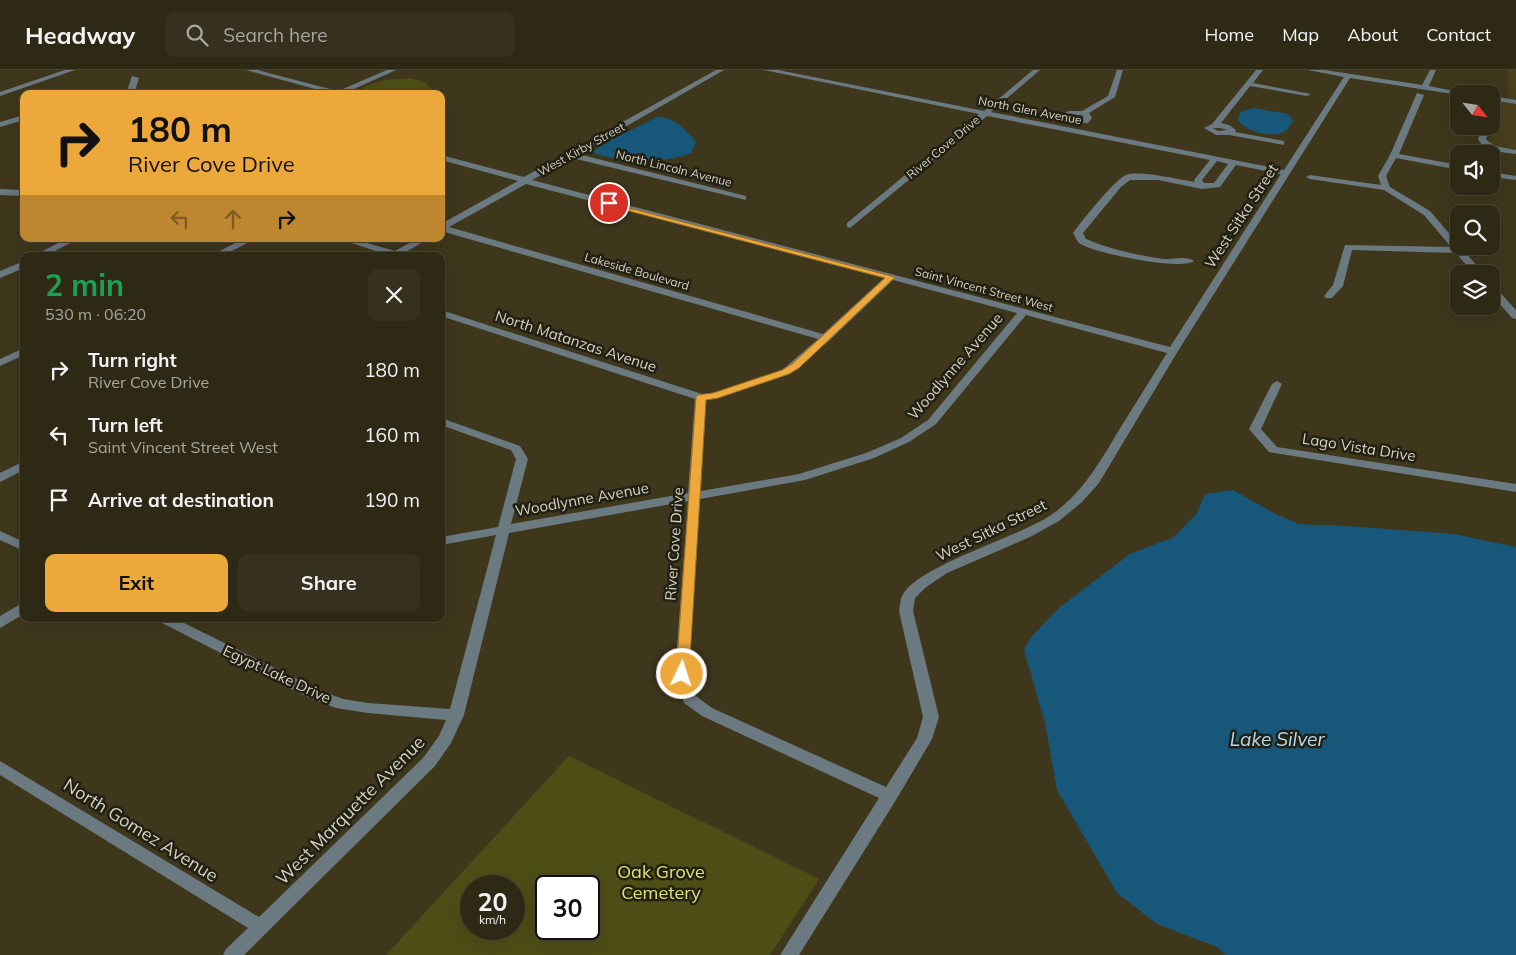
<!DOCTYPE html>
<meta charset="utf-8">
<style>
:root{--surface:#2e2915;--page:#36311e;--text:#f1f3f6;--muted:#a7a6a0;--line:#494534;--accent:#eda83b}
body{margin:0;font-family:Mulish,sans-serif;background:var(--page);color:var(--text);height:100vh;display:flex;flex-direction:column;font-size:19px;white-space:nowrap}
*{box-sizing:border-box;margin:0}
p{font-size:16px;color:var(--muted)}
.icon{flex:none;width:28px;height:28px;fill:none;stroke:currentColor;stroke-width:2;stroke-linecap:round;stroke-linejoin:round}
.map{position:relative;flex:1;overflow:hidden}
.panel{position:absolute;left:20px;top:182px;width:425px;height:370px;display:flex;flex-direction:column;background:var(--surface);border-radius:10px;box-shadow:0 5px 20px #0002,0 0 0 1px var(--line)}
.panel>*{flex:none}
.top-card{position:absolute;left:20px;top:20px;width:425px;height:152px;border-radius:10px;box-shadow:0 5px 20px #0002,0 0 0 1px var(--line);background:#eda83b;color:#111;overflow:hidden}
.needle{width:32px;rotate:120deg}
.controls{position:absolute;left:1450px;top:15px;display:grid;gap:10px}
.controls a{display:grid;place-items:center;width:50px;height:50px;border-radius:10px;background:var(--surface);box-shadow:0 5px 20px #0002,0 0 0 1px var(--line);font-size:25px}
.speed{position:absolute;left:460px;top:805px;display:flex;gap:10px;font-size:25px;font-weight:700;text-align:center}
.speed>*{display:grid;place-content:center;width:65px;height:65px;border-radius:50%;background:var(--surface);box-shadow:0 5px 20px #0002,0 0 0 1px var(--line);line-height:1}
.speed small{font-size:12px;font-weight:400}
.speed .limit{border:2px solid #111;border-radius:8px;background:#fff;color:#111}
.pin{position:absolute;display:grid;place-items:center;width:42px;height:42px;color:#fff;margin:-21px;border:2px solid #fff;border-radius:50%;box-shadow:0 1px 5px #0007}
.me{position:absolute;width:55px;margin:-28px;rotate:4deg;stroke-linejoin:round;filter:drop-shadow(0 0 4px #0008)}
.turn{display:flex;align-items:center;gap:18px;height:105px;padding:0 25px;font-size:22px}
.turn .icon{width:65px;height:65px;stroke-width:2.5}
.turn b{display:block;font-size:35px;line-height:42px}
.lanes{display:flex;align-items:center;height:48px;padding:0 25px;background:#0003;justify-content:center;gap:25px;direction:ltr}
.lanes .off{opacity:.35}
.round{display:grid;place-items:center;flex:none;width:52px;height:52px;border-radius:10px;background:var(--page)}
.headline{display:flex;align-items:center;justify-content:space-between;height:85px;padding:0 25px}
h1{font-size:30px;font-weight:700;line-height:38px;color:#1e9e55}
.button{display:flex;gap:10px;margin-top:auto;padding:10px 25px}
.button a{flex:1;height:58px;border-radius:10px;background:var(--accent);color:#111;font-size:20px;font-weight:700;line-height:58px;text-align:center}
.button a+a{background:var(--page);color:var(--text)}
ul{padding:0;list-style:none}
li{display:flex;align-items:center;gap:15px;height:65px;padding:0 25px}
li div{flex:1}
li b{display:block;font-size:19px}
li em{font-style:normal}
header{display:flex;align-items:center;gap:30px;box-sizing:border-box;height:70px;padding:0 25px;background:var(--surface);border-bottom:1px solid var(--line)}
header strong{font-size:24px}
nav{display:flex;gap:28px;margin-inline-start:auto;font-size:18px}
.search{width:350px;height:45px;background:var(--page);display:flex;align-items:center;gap:12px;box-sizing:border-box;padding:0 18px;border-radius:10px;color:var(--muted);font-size:19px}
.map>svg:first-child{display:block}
</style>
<header>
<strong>Headway</strong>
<div class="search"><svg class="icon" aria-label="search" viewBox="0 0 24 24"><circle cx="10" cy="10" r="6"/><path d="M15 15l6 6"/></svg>Search here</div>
<nav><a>Home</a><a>Map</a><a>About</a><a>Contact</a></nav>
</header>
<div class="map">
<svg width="1516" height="885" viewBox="0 0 1516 885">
<rect width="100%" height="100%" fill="#3e371c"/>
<!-- built -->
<path fill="#483f1b" d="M1507 0H1516V30L1508 29Z
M1491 30 1516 34V80L1490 73 1489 70 1500 43 1491 41Z"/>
<!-- green -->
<path fill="#4d4e16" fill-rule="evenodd" d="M410 8 425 12 436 24H357C366 10 395 9 410 8Z
M569 686 819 809 770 885H386ZM471 816H514V859H471ZM546 816H589V859H546Z"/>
<!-- water -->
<path fill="#17577a" d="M1253 38 1288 44 1293 51 1287 60 1279 64C1266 66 1245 61 1238 50L1240 42Z
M657 47C675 47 685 59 696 72L691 83C664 94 619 94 592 82L609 71Z
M1233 420 1272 442 1298 454 1348 456 1454 464 1516 477V885H1226L1217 877 1157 854 1117 823 1057 720 1045 653 1024 580 1031 567 1059 538 1085 518 1130 484 1174 467 1197 443 1205 424Z"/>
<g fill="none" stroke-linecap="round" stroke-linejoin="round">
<!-- minor -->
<path fill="#6b7980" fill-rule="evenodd" d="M65 0H75L0 26V22Z
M246 0H257L338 21 387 0H396L343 24H333Z
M716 0H724L578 84 746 126V130L572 88 532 110 1170 277 1281 104 1236 95 1220 117 1202 119 1158 110H1130L1121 117 1083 163 1086 169C1109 179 1137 185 1163 189 1172 190 1186 185 1194 191 1182 201 1092 183 1079 173 1077 171 1075 166 1073 163 1082 151 1114 110 1126 105 1139 100 1180 110 1195 112L1194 110 1210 90 987 46 850 158 847 157V153L979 44 764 0H778L984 41 1033 0H1040L991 42 1284 100 1344 7 1308 0H1325L1422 15 1430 0H1436L1429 16 1469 24 1459 25 1350 8 1178 281 1099 413 1082 432 1059 451 1030 467 947 503 925 518 915 528 913 541 939 647 932 669 896 730 799 885H780L879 728 702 646 684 633 675 604 688 431 509 463 464 645 451 673 435 696 244 885H223L226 879 248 858 0 705V691L259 847 423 688 439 666 446 650 368 643 336 638 309 628 160 552 158 549H176L319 620 343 629 368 633 450 639 496 465 441 475V467L498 457 516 389 511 380 441 355V348L520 376 528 389 511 454 688 423 695 329 441 246V240L702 324 714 323 782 300 818 269 441 161V154L518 111 441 90V85L524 107ZM1217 91 1228 94 1214 113H1204L1202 110ZM526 114 884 208 823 264 449 157ZM893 210 1017 243 928 350 901 368 866 383 799 404 701 421 706 330 719 328 790 304 830 270ZM1026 245 1167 283C1151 309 1135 334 1119 360 1100 392 1082 424 1051 445 1019 467 916 496 902 526 900 530 900 536 899 541L923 647 917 668 886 717 712 638 696 626 689 604 700 429 805 410 874 388 909 372 936 354Z
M1117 0H1123L1115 27 1089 43 1092 48 1088 53H1075L1060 49V45L1069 41H1082L1108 26ZM1071 45H1082L1084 48 1076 49 1069 46Z
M1256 0H1263L1253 13 1311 24 1307 26 1250 16 1221 53 1229 55 1236 60 1235 62 1284 71V75L1229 65H1216L1204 58 1212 54ZM1213 58H1220L1227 60 1218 61Z
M132 6 139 8 134 24H126Z
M1417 23 1424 25 1399 84 1459 95V100L1396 88 1386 106 1390 117 1430 141 1484 204H1474L1456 183 1352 180 1343 216 1332 228H1326L1324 226 1333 215 1345 175 1451 177 1424 145 1384 120 1310 109 1306 107 1310 105 1381 115 1378 106 1390 85Z
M1491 26 1516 30V34L1491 30Z
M1491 41 1497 43 1494 50H1491Z
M24 45V50L0 57V52Z
M1491 55 1492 56 1486 69C1493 77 1506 78 1516 80V84C1503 82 1484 82 1478 69L1484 56Z
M1491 102 1516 106V110L1491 107Z
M0 119 24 120V126L0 125Z
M66 169H78L45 186H33Z
M243 169H255L222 186H210Z
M339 169H353L395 181 417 169H428L399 186H388V185Z
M24 191V198L0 208V201Z
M1491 215 1494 216 1516 240V249L1512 248 1491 224Z
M24 278V285L0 296V289Z
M1277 311 1282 314 1261 359 1277 377 1516 414V422L1269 382 1249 359 1272 314Z
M24 391V400L0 412V403Z
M0 461 24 472V481L0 470Z
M24 532V544L0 558V546Z"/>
</g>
<!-- route -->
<path fill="#eda83b" stroke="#9a6d26" d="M606 132 895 207 799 298 789 304 718 328 706 330 689 604 687 608H678L676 604 696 327 698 325 713 323 782 300 792 294 885 208 606 135Z"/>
<g text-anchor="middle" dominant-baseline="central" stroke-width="5" stroke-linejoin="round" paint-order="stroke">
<!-- far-street labels -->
<g font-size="12" fill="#d6d2c2" stroke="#221f13">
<text transform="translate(1030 40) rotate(11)">North Glen Avenue</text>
<text transform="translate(943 77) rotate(-40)">River Cove Drive</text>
<text transform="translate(581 79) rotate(-29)">West Kirby Street</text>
<text transform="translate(674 98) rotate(14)">North Lincoln Avenue</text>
<text transform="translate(637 201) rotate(16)">Lakeside Boulevard</text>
<text transform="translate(984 219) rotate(15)">Saint Vincent Street West</text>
</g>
<!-- street labels -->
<g font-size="15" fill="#d6d2c2" stroke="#221f13">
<text transform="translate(1241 146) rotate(-57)">West Sitka Street</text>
<text transform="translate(576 271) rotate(18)">North Matanzas Avenue</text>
<text transform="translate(955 296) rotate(-49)">Woodlynne Avenue</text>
<text transform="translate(1359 377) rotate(9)">Lago Vista Drive</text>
<text transform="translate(582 429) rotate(-10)">Woodlynne Avenue</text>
<text transform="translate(991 460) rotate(-26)">West Sitka Street</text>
<text transform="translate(674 474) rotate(-86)">River Cove Drive</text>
<text transform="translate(277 604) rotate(25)">Egypt Lake Drive</text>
</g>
<!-- near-street labels -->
<g font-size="18" fill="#d6d2c2" stroke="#221f13">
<text transform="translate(350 740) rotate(-45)">West Marquette Avenue</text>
<text transform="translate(141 760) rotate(32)">North Gomez Avenue</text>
</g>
<!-- near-park labels -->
<g font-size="18" fill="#e0e373" stroke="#221f13">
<text x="661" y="801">Oak Grove<tspan x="661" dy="21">Cemetery</tspan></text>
</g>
<!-- near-water labels -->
<g font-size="19" font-style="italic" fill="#b4dbf5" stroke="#221f13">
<text x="1277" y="669">Lake Silver</text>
</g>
</g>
</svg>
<div class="controls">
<a><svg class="needle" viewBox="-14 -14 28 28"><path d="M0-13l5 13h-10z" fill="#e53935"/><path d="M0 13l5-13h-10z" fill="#a7a6a0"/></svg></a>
<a><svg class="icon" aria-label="sound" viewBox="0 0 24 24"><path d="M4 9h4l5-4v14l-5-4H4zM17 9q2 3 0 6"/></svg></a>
<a><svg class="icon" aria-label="search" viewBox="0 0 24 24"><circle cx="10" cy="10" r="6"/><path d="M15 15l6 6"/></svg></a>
<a><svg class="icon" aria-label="layers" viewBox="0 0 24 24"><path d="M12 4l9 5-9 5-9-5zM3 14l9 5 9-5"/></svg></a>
</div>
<div class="speed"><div>20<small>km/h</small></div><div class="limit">30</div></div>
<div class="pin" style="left:609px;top:133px;background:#d93025"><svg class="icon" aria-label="arrive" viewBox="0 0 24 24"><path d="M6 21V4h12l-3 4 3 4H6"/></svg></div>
<svg class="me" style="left:682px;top:604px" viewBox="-20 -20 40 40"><circle r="17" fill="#eda83b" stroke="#fff" stroke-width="3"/><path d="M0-11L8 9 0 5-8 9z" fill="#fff"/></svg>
<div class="top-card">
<div class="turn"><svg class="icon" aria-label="right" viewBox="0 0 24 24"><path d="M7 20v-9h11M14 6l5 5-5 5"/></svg><div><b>180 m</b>River Cove Drive</div></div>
<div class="lanes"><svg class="icon off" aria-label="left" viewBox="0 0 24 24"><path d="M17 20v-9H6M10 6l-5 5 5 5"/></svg><svg class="icon off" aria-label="ahead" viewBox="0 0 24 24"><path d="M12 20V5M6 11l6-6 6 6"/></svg><svg class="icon" aria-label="right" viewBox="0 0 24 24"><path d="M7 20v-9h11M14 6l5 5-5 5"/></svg></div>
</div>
<section class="panel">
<div class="headline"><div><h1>2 min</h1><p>530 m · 06:20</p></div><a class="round"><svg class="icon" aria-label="close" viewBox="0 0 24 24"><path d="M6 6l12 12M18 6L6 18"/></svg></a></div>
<ul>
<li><svg class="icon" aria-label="right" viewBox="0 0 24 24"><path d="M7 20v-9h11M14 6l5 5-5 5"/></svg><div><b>Turn right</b><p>River Cove Drive</p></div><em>180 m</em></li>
<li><svg class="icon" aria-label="left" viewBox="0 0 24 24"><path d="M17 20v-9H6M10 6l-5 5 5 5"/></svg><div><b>Turn left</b><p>Saint Vincent Street West</p></div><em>160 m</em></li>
<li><svg class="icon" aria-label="arrive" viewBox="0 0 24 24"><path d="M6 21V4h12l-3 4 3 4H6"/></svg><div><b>Arrive at destination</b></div><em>190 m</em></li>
</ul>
<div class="button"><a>Exit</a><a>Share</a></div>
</section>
</div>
